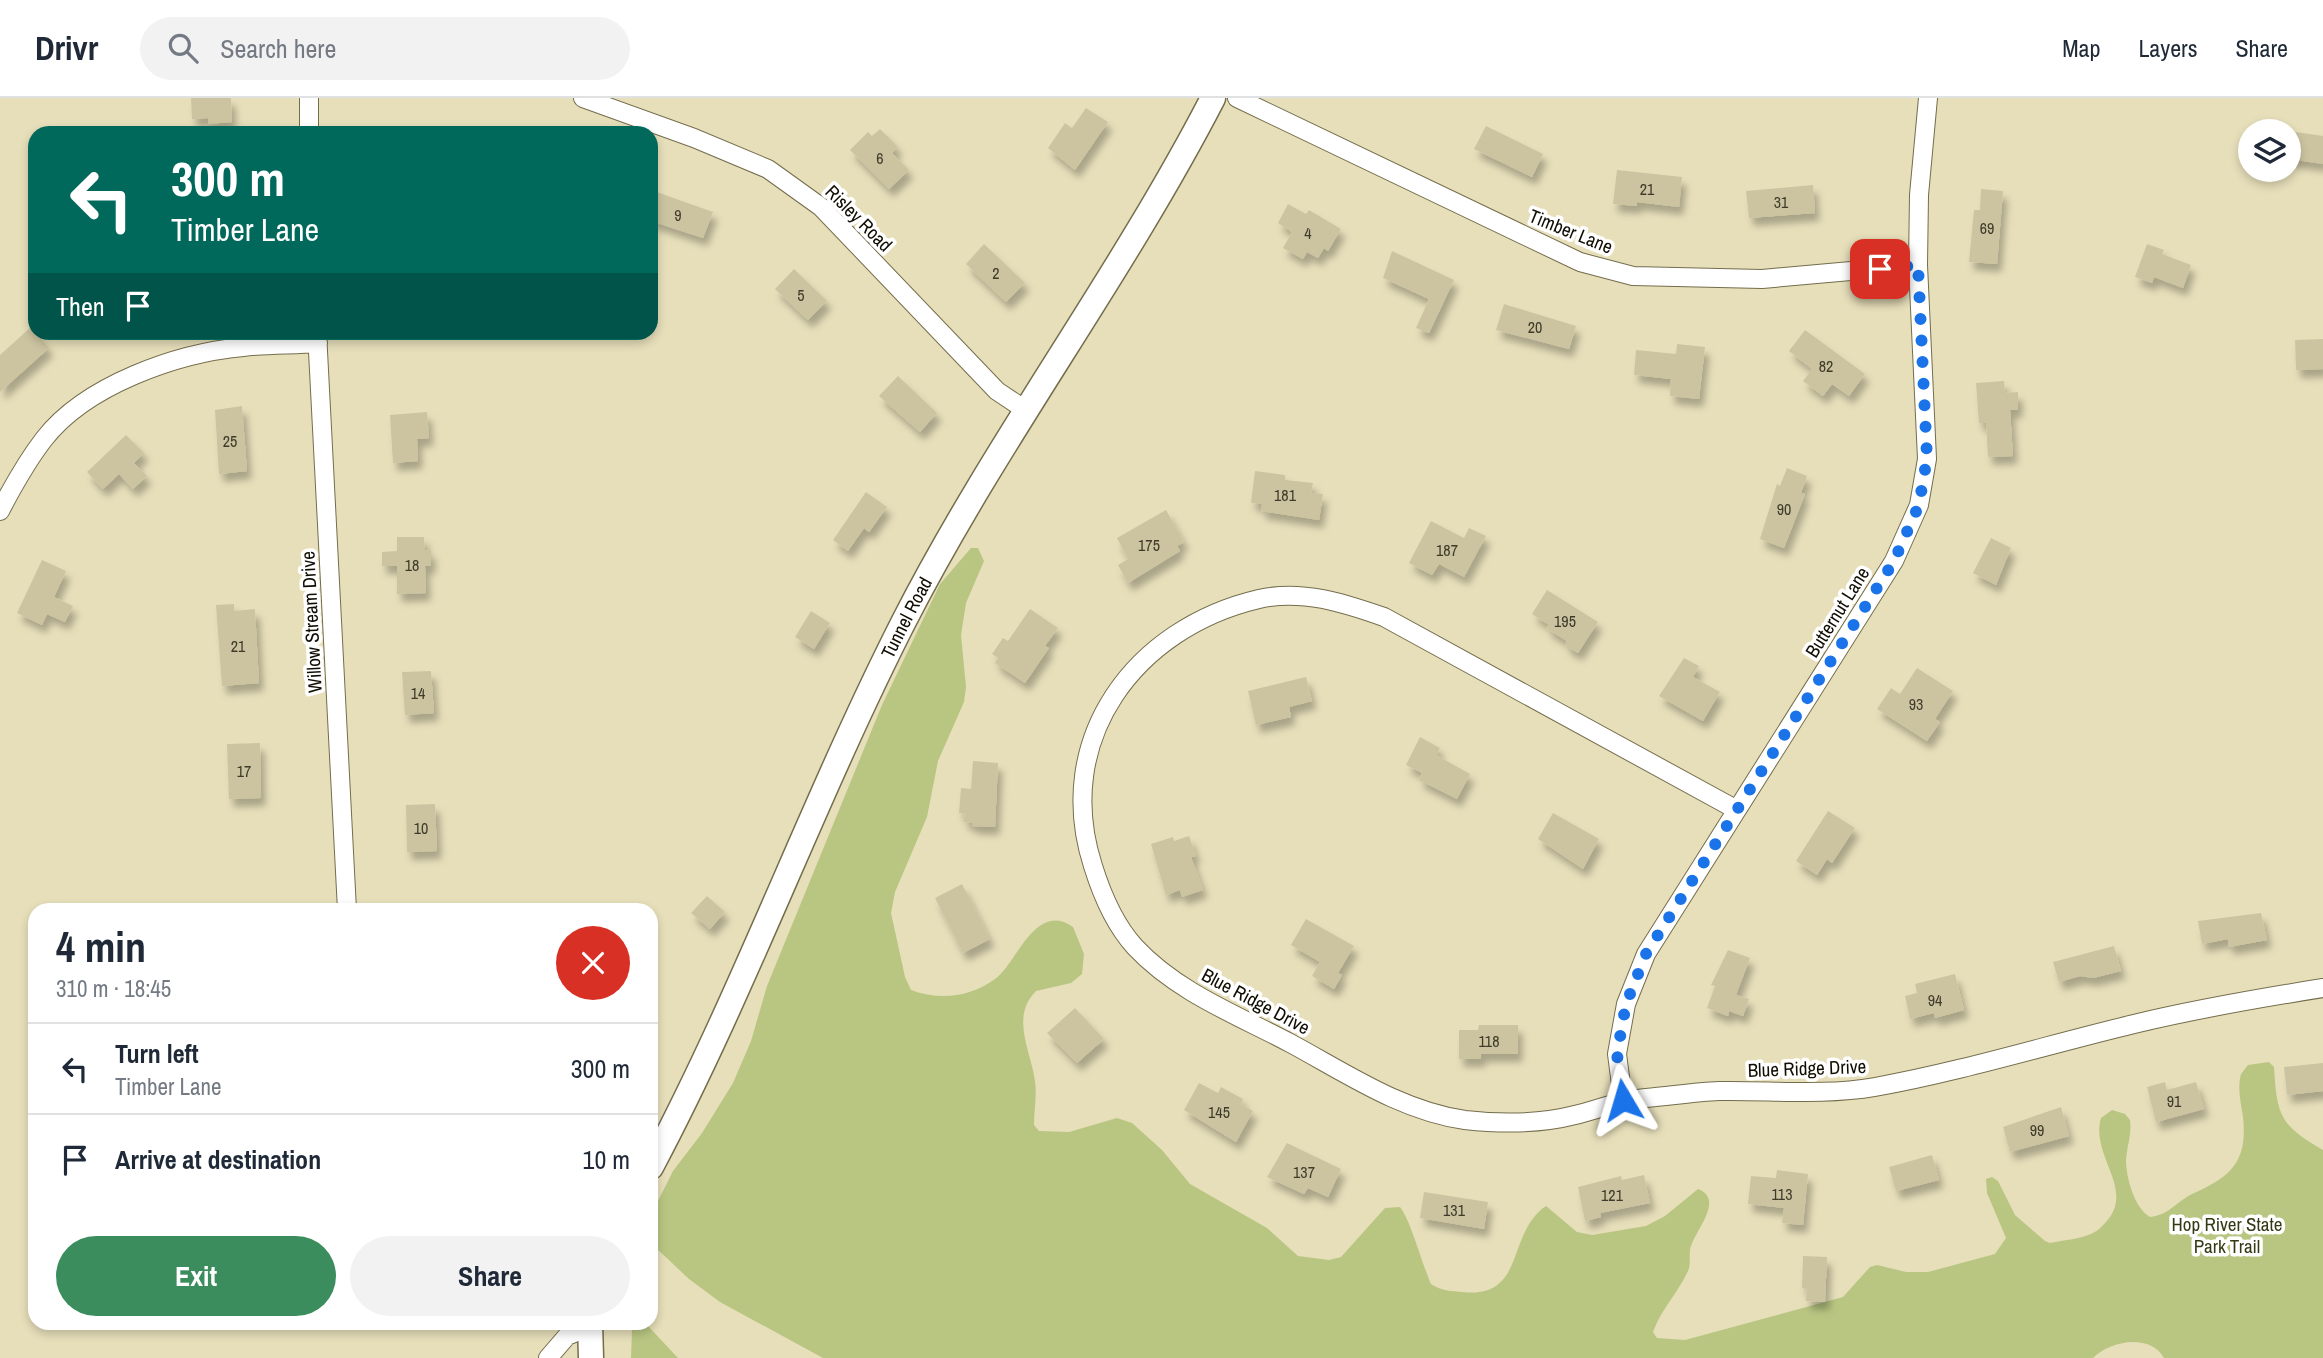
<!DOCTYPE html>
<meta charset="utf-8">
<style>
:root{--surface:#fff;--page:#f2f2f3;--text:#1f2937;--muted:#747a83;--line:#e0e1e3;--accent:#3b8d5e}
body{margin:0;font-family:"Archivo Narrow",sans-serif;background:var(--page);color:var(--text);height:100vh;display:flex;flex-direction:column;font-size:26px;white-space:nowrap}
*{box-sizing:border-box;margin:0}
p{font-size:23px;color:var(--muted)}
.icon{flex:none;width:38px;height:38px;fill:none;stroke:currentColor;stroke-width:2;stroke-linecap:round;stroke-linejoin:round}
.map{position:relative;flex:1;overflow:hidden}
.drawer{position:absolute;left:28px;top:805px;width:630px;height:427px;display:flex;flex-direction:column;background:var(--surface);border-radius:21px;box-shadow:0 4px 10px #0003}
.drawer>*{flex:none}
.guide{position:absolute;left:28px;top:28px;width:630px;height:214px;border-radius:21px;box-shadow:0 4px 10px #0003;background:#00695c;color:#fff;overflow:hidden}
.tools{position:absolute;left:2238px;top:21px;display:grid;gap:14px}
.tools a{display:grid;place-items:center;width:63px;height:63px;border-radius:50%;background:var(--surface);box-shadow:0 4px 10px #0003;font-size:35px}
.pin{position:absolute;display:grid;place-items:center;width:60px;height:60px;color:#fff;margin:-30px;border-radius:14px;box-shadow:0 4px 10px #0006}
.me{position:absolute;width:77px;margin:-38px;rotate:353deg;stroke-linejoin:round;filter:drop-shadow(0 0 5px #0008)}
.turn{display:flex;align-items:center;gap:24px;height:147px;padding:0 28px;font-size:32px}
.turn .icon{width:91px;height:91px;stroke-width:2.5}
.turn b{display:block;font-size:49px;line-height:60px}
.then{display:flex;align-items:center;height:66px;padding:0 28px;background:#0003;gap:14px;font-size:26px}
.round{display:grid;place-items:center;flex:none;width:74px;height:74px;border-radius:37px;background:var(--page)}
.summary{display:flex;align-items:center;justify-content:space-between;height:119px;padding:0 28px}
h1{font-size:42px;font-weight:700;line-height:52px}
.action{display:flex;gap:14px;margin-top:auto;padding:14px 28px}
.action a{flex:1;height:80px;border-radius:42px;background:var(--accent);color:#fff;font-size:28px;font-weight:700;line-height:80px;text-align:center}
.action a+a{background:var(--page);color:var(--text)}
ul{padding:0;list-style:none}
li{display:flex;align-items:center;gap:21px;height:91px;padding:0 28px;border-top:2px solid var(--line)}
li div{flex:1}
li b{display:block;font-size:26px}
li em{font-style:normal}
header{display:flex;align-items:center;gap:42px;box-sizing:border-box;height:98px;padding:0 35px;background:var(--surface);border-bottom:2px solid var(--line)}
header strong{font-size:33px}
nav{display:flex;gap:38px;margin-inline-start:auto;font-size:24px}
.search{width:490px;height:63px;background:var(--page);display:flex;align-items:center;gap:18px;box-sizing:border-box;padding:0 24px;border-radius:38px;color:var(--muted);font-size:26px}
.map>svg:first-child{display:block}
</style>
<header>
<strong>Drivr</strong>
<div class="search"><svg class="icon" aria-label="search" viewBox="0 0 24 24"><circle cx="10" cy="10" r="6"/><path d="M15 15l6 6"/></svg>Search here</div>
<nav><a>Map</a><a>Layers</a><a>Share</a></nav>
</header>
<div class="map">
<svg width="2323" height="1260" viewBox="0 0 2323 1260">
<defs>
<filter id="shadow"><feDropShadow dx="4.5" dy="8" stdDeviation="3.5" flood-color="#0004"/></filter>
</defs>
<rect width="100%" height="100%" fill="#e7dfba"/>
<!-- green -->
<path fill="#b8c682" d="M971 450H978L984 463 966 505 961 537 966 589 964 604 938 663 927 719 895 794 891 815 905 879 911 892C940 903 970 899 995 881 1016 867 1035 802 1073 829L1084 856 1082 876 1071 885 1036 893C1010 919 1031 953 1035 983 1037 997 1034 1013 1034 1027L1039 1033 1069 1034 1117 1020 1132 1025 1162 1052 1190 1086 1267 1130 1298 1158 1329 1162 1341 1159 1385 1110 1400 1109C1411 1123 1422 1166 1431 1186 1441 1193 1451 1193 1463 1194 1526 1201 1506 1135 1546 1108L1577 1134 1592 1137 1646 1128 1665 1118 1698 1091C1726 1102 1693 1134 1690 1152 1689 1159 1691 1166 1688 1173 1678 1195 1661 1211 1653 1234L1657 1240 1685 1242 1843 1199 1870 1169 1877 1167 1906 1174H1928L1995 1156 2006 1140 1987 1095 1986 1081 1992 1079 1998 1083 2015 1117 2045 1143 2050 1145C2064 1142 2081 1141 2093 1135 2098 1133 2102 1128 2106 1124 2136 1091 2090 1058 2101 1020L2112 1012 2125 1016 2130 1022C2132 1036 2127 1048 2126 1062 2126 1079 2134 1110 2150 1119 2169 1117 2176 1104 2192 1096 2230 1079 2248 1065 2243 1019 2241 1005 2237 991 2241 976L2248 967 2269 964 2274 969C2277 1018 2280 1027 2323 1052V1260H2164C2150 1235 2110 1243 2093 1260H823L720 1204 689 1181 655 1149 651 1142V1117L673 1073 702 1035 733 985 751 943 767 888 882 607 940 486Z
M640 1226 648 1228 678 1260H631L632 1232Z"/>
<!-- building -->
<path fill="#ccc4a1" filter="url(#shadow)" d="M191 0H231L232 24 208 26V20L192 21Z
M1086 10 1108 24 1075 72 1048 50 1065 25 1072 30Z
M1486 28 1543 56 1532 79 1474 51Z
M880 31 898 49 892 55 909 72 889 91 850 52 868 34 872 38Z
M2289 33 2323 38V66L2289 61Z
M1617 72 1682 79 1679 109 1637 104V108L1613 106Z
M1813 87 1815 115 1749 120 1746 93Z
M1981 91 2003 93 1997 166 1969 164 1974 112H1980Z
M651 92 713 114 703 140 651 123Z
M1288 106 1306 116 1309 112 1341 131 1328 153 1324 150 1318 160 1307 154 1303 161 1283 150 1292 134 1278 125Z
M984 146 1025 185 1006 204 966 166Z
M2147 146 2164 152 2162 156 2191 167 2183 190 2154 179 2152 185 2135 179Z
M1392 153 1454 182 1429 235 1416 230 1429 201 1383 180Z
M794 171 827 203 808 222 775 191Z
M1504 206 1576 228 1569 251 1496 232Z
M31 229 49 250 0 294V257Z
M1805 232 1865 276 1849 298 1832 286 1823 298 1803 283 1812 271 1789 253Z
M2323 241V271L2296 272 2295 242Z
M1677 246 1705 249 1699 301 1670 298 1671 281 1634 277 1636 252 1676 256Z
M898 278 937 315 920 334 879 298Z
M2004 283 2005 295 2018 294V312H2010L2013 358 1988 359 1986 325H1979L1976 285Z
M242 308 247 373 219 376 215 312Z
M427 314 429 340 417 341 418 363 393 365 390 317Z
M126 337 144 355 134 365 147 378 133 391 119 376 103 391 87 374Z
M1787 370 1807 378 1801 395 1805 396 1784 450 1760 441 1777 386 1780 388Z
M1255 373 1285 377V382L1313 385 1311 395 1323 396 1319 422 1261 413 1262 406 1251 405Z
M866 394 887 409 869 434 864 430 848 453 833 442Z
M1166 412 1184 444 1177 448 1180 453 1128 485 1118 467 1128 461 1117 440Z
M1431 423 1464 440 1469 430 1486 438 1464 479 1439 466 1432 477 1409 465Z
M397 439H424L425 453 431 452V468H425L426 495 397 496V468H382V454L397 453Z
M1991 440 2011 450 1996 487 1973 475Z
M42 462 66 473 54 499 73 508 65 524 47 516 42 527 17 515Z
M1547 492 1598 524 1578 555 1565 547 1567 543 1546 530 1549 527 1532 516Z
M234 506V513L255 511 259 585 222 588 216 507Z
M1030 511 1058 530 1045 548 1049 550 1025 585 995 565 998 560 992 556 1003 540 1008 543Z
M811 513 830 525 814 551 795 539Z
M1684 560 1699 568 1693 579 1720 594 1703 623 1659 598Z
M1917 570 1953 593 1935 621 1940 624 1927 643 1877 611 1891 590 1900 596Z
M431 573 434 615 405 617 402 574Z
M1306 579 1312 603 1289 609 1291 619 1256 627 1248 593Z
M1420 639 1440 650 1436 657 1470 676 1457 701 1419 682 1422 675 1406 667Z
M260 645 261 700 229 701 227 646Z
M973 663 998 665 995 729 972 728V725L964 724 965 715H959L961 690 971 691Z
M435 706 437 753 407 754 406 707Z
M1828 713 1855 730 1832 765 1827 761 1817 777 1796 763Z
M1553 715 1599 741 1583 771 1538 741Z
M1189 738 1196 758 1191 759 1203 792 1182 799 1180 792 1166 797 1151 746 1173 739 1174 743Z
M962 786 990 841 963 855 935 800Z
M707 798 725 814 710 831 691 815Z
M2261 815 2267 842 2229 849 2228 841 2202 846 2198 823Z
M1306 821 1354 848 1338 875 1342 877 1334 891 1312 878 1320 864 1291 847Z
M2114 848 2121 873 2093 880 2080 878 2059 884 2053 864Z
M1728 852 1750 860 1736 897 1749 901 1743 918 1729 913 1728 918 1707 910 1715 888 1711 887Z
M1955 876 1964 912 1935 920 1934 915 1910 921 1905 898 1917 895 1915 886Z
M1075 910 1104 941 1077 965 1047 935Z
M1479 927H1518V956H1481V961H1459V932H1478Z
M2323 965V993L2287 997 2284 969Z
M2165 984 2167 992 2196 984 2204 1011 2156 1024 2147 989Z
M1199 985 1218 995 1221 989 1243 1001 1241 1006 1253 1013 1236 1044 1184 1012Z
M2061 1009 2069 1038 2010 1054 2003 1029Z
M1287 1045 1341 1071 1328 1099 1308 1090 1304 1096 1267 1079Z
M1932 1057 1939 1082 1896 1093 1889 1069Z
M1777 1072 1808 1076 1803 1127 1782 1125 1784 1110 1748 1106 1751 1078 1776 1080Z
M1644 1077 1650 1105 1600 1115 1601 1119 1585 1123 1578 1089 1621 1078 1622 1082Z
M1424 1094 1488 1104 1484 1131 1420 1120Z
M1803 1158 1827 1159 1825 1204 1806 1203 1807 1191 1802 1190Z"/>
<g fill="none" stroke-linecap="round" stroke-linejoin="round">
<defs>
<path id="minor" d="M583 0 694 40 768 71 821 109 997 293 1027 313
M1237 0 1580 164 1633 178 1762 181 1918 167
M309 35V0
M317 234 347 812
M0 413C13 388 27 363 44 341 86 287 177 255 243 249 268 246 293 247 318 245
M1737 712 1384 519C1344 505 1302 491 1259 501 1135 530 1052 641 1093 768 1102 797 1114 826 1135 849 1177 894 1237 917 1290 945 1346 975 1401 1013 1465 1022 1501 1026 1540 1026 1575 1017 1599 1011 1621 1002 1646 1000 1670 998 1695 994 1719 993 1771 992 1823 998 1875 989 1963 973 2047 947 2134 926 2196 911 2260 900 2323 890
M1623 1002 1617 956 1626 906 1646 856 1894 463 1919 407 1927 361 1918 167 1919 97 1928 0
M548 1260 567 1238 589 1229"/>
<g id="secondary">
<path id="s1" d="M651 1069C745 892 813 702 904 523 996 343 1120 180 1213 0"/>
<path d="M590 1225 591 1260"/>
</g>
</defs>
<!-- minor casing -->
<use href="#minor" stroke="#746d4c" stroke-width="20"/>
<!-- secondary casing -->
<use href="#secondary" stroke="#746d4c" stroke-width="27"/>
<!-- minor -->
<use href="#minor" stroke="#fff" stroke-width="18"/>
<!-- secondary -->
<use href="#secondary" stroke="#fff" stroke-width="24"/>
</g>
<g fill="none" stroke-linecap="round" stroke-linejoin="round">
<!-- route -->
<path stroke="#1a73e8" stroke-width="12" stroke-dasharray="0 21.6" d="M1623 1002 1617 956 1626 906 1646 856 1894 463 1919 407 1927 360 1918 167 1880 171"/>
</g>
<g text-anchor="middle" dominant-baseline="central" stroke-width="7" stroke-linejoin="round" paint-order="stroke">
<!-- number labels -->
<g font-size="16" fill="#3f3b2a">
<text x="880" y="60">6</text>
<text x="1647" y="91">21</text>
<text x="1781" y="104">31</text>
<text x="678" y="117">9</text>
<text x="1987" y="130">69</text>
<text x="1308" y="135">4</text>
<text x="996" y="175">2</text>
<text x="801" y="197">5</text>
<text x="1535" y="229">20</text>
<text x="1826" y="268">82</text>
<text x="230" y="343">25</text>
<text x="1285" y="397">181</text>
<text x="1784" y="411">90</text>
<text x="1149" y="447">175</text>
<text x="1447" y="452">187</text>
<text x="412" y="467">18</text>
<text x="1565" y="523">195</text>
<text x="238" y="548">21</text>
<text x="418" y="595">14</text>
<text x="1916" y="606">93</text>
<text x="244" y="673">17</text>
<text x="421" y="730">10</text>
<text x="1935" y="902">94</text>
<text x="1489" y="943">118</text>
<text x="2174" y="1003">91</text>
<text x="1219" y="1014">145</text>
<text x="2037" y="1032">99</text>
<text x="1304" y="1074">137</text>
<text x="1782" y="1096">113</text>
<text x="1612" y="1097">121</text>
<text x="1454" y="1112">131</text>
</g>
<!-- street labels -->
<g font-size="19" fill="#100d02" stroke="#fff">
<text transform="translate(859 120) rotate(45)">Risley Road</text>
<text transform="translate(1571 133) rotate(22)">Timber Lane</text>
<text transform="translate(1837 514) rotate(-58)">Butternut Lane</text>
<text stroke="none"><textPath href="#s1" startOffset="606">Tunnel Road</textPath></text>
<text transform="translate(311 524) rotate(-93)">Willow Stream Drive</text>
<text transform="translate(1256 903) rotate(28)">Blue Ridge Drive</text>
<text transform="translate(1807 970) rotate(-2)">Blue Ridge Drive</text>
</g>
<!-- park labels -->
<g font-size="19" fill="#343b14" stroke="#fff">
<text x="2227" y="1126">Hop River State<tspan x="2227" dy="22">Park Trail</tspan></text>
</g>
</g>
</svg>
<div class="tools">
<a><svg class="icon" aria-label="layers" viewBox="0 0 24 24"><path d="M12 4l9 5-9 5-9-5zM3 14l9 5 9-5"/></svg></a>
</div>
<div class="pin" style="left:1880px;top:171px;background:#d93025"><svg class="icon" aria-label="arrive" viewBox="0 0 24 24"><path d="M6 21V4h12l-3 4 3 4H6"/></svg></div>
<svg class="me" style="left:1623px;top:1002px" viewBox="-20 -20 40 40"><path d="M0-17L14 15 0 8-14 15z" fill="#1a73e8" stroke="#fff" stroke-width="4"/></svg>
<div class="guide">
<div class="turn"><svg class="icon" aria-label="left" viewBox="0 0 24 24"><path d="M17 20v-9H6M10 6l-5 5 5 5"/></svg><div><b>300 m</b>Timber Lane</div></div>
<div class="then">Then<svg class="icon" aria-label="arrive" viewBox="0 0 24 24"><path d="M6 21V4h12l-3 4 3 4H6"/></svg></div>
</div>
<section class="drawer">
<div class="summary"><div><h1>4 min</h1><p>310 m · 18:45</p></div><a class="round" style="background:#d93025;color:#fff"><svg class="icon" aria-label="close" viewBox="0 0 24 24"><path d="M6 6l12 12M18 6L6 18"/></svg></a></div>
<ul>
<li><svg class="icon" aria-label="left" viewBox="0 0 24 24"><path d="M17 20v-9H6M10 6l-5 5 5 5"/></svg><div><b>Turn left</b><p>Timber Lane</p></div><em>300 m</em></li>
<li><svg class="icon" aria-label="arrive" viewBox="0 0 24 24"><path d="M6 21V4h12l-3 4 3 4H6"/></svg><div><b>Arrive at destination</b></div><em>10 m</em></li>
</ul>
<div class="action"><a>Exit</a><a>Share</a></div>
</section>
</div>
